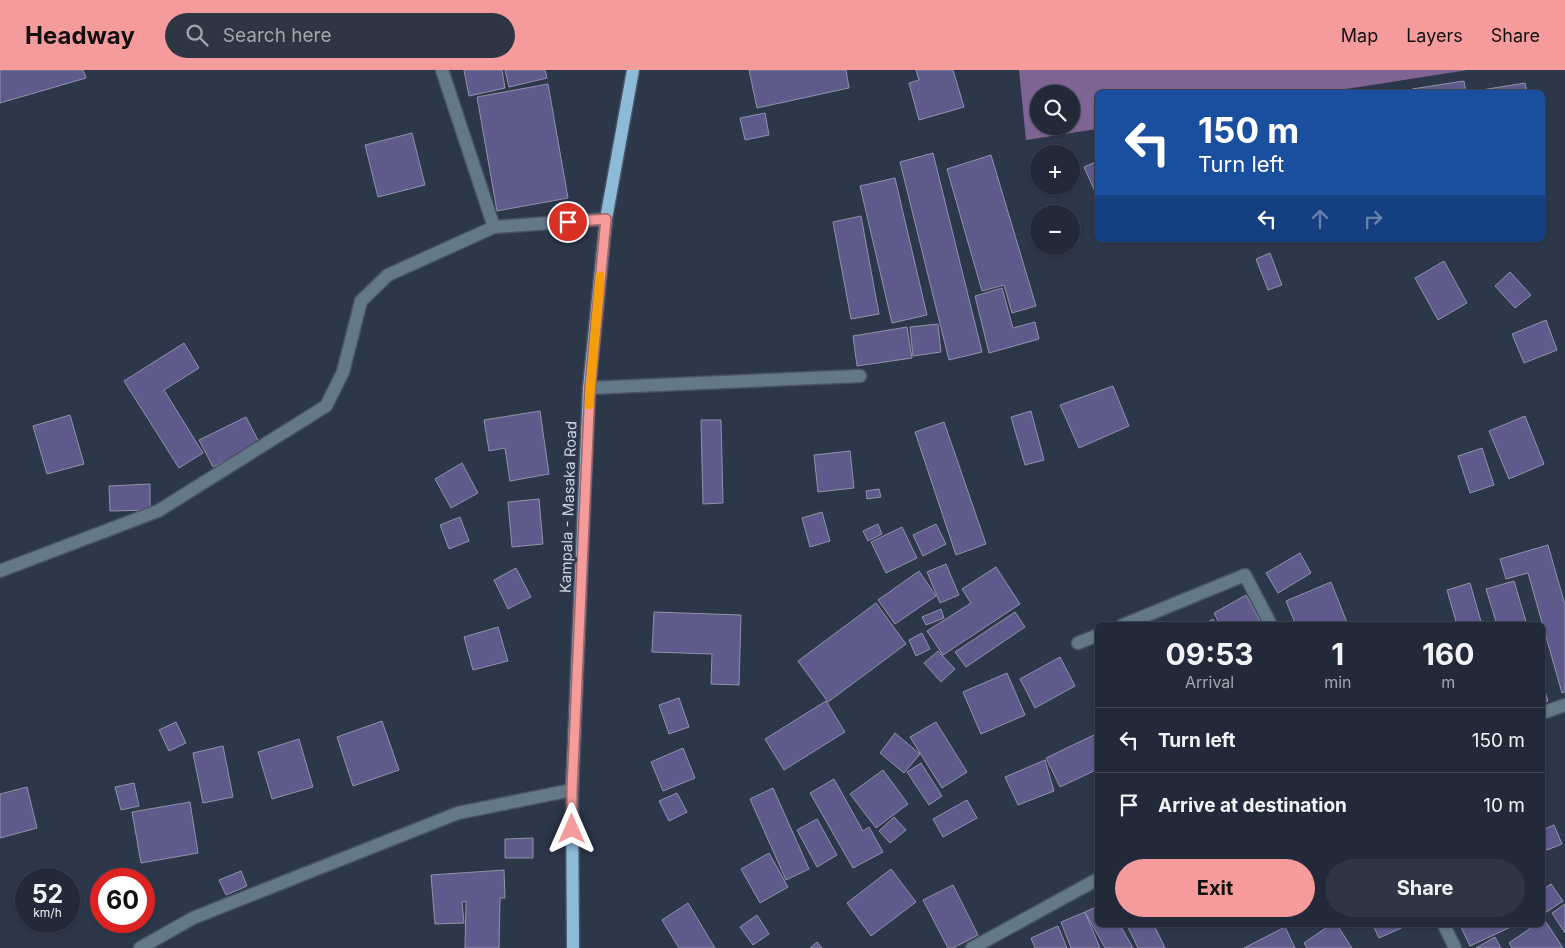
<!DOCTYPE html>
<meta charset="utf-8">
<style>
:root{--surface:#222938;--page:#2e3543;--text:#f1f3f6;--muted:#a2a6ae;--line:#3f4553;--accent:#f59b9c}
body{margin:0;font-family:Inter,sans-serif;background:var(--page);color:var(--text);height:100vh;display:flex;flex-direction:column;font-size:19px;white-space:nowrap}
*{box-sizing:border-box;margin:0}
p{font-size:16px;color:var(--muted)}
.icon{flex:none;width:28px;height:28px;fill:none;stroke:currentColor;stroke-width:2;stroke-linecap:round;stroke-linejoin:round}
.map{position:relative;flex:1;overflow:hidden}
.drawer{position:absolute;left:1095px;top:552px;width:450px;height:305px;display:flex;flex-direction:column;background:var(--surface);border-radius:8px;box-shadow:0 1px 4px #0004,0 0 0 1px var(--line)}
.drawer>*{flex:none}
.hud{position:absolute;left:1095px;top:20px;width:450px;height:152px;border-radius:8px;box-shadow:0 1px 4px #0004,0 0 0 1px var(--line);background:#1a4fa0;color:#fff;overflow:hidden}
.buttons{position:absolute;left:1030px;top:15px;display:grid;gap:10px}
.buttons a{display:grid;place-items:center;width:50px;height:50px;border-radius:50%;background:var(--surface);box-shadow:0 1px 4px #0004,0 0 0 1px var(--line);font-size:25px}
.speed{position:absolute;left:15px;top:798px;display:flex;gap:10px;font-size:25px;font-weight:700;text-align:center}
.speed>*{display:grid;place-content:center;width:65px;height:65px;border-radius:50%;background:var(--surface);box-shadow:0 1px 4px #0004,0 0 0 1px var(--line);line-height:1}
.speed small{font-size:12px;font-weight:400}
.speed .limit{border:8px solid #d22;background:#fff;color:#111}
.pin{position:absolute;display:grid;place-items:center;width:42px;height:42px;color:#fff;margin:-21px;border:2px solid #fff;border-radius:50%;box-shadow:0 1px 5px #0007}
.me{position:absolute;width:55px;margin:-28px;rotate:0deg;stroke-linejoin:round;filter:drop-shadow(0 0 4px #0008)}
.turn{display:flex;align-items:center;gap:18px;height:105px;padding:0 20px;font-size:22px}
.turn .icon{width:65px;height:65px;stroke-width:2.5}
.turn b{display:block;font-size:35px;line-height:42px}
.lanes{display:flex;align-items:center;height:48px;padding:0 20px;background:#0003;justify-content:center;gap:25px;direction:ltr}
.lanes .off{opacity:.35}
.eta{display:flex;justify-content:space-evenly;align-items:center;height:85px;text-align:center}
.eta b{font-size:30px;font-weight:700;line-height:35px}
.button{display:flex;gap:10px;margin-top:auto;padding:10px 20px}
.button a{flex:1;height:58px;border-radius:30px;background:var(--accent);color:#111;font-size:20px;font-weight:700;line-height:58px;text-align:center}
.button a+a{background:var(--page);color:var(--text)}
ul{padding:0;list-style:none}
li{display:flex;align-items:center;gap:15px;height:65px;padding:0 20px;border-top:1px solid var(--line)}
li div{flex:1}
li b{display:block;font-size:19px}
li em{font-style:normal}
header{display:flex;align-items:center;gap:30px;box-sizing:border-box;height:70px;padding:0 25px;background:var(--accent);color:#111}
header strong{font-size:24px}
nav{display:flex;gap:28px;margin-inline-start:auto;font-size:18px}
.search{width:350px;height:45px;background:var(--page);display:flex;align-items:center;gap:12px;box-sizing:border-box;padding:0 18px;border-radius:28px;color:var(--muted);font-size:19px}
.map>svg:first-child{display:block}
</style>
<header>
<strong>Headway</strong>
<div class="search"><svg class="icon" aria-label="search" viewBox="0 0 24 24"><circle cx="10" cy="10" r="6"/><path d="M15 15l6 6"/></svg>Search here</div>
<nav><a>Map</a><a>Layers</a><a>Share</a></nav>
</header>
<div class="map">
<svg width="1565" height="878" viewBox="0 0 1565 878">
<rect width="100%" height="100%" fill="#2d374a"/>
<!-- forest -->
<path fill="#7f6594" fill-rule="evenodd" d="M1019 0H1468L1327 22H1098L1097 59 1026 70ZM1039 24H1071V56H1039Z"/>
<!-- building -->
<path fill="#5e5b8c" stroke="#9292aa" d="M0 0H83L86 8 0 33Z
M464 0H502L505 18 469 26Z
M505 0H545L547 8 509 17Z
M749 0H846L849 18 757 38Z
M916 0H953L964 37 919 50 909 13 919 10Z
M1464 11 1466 22H1412V19Z
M1525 13 1527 22H1475V21Z
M548 14 568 128 497 141 477 27Z
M765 43 769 65 745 70 740 48Z
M412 63 425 115 378 127 365 75Z
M933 83 982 282 949 290 900 92Z
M991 85 1036 236 1012 243 1004 215 982 221 947 99Z
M1098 91V128L1084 97Z
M895 108 927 245 892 253 860 116Z
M861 146 879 244 851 249 833 152Z
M1270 183 1282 215 1268 220 1256 189Z
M1444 191 1467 233 1438 250 1415 208Z
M1510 202 1531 225 1515 238 1495 216Z
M1002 218 1013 258 1035 252 1039 269 989 283 975 226Z
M1546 250 1557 280 1524 293 1512 264Z
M938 254 941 282 913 286 910 257Z
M907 257 912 288 857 296 853 266Z
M184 273 199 298 164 320 203 383 179 398 124 311Z
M1113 316 1129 356 1079 378 1060 335Z
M540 341 549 404 510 411 505 378 489 381 484 350Z
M1031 341 1044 390 1025 395 1011 347Z
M70 345 84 394 47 404 33 356Z
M1525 346 1544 394 1509 409 1489 361Z
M246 347 260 374 213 397 199 370Z
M701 350H721L723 433 703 434Z
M944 352 986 474 956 485 915 362Z
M1482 378 1494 415 1470 423 1458 386Z
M850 381 854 418 818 422 814 385Z
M462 393 478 423 451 438 435 409Z
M150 414V440L110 441 109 416Z
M879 419 881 427 867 429 866 421Z
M539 429 543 474 512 477 508 432Z
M822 442 830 471 810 477 802 448Z
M460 447 469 471 449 479 440 455Z
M878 454 882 464 868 471 863 461Z
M936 454 946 474 923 486 913 465Z
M902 457 917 488 886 503 871 472Z
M1548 475 1565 535V622L1562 623 1528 503 1506 509 1500 489Z
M1300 483 1311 503 1278 523 1266 503Z
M946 494 959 525 940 533 927 502Z
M996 497 1020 534 943 585 927 561 971 533 962 519Z
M516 498 531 527 508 539 494 510Z
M919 501 936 526 895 554 878 530Z
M1514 511 1527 555H1497L1486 519Z
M1331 512 1348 555H1296L1286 531Z
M1470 513 1482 555H1457L1447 520Z
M1246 525 1262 555H1220L1214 543Z
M876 533 906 574 828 632 798 591Z
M941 539 944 548 926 555 922 547Z
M654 542 741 545 739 615 711 614 712 584 652 582Z
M1015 542 1025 557 966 597 955 582Z
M1213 549 1216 555H1203Z
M498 557 508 591 473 600 464 567Z
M922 563 930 579 916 586 909 570Z
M938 581 955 599 941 612 924 593Z
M1060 587 1075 616 1035 638 1020 609Z
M1007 603 1025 645 981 664 963 622Z
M1542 611 1548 631 1542 633Z
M679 628 689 657 669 664 659 635Z
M826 631 845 662 784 700 765 669Z
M382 651 399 700 353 716 337 667Z
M176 652 186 673 169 681 159 660Z
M936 652 967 702 942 718 910 667Z
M895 663 920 684 904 703 880 683Z
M1098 663V699L1060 717 1046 688Z
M299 669 313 717 272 729 258 682Z
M223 676 233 727 203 733 193 683Z
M683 678 695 708 663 721 651 692Z
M1045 690 1054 721 1018 735 1005 707Z
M921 693 942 726 929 735 907 702Z
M883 700 908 734 876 758 850 724Z
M834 709 863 761 869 757 883 782 853 798 810 723Z
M134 713 139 736 121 740 115 717Z
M27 717 37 758 0 768V724Z
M773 718 809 799 786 810 750 729Z
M677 723 687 742 669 751 659 731Z
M967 730 977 748 943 767 933 749Z
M190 732 198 783 141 793 132 742Z
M894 747 906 760 890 773 879 761Z
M817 749 837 785 817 797 797 760Z
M1554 755 1562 774 1547 780 1542 771V760Z
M533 768V788H505V769Z
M769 783 788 817 760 833 741 799Z
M891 799 916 832 871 866 847 833Z
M504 800 505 828H500L499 878H465L466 831 462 832 464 853 435 854 431 805Z
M241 801 247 816 226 825 219 810Z
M1551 814 1563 831 1542 845V820Z
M953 815 978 865 953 878H948L923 830Z
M688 833 715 878H679L662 850Z
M1565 834V863L1552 843Z
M1098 836V855H1120L1133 878H1105L1085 842Z
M1085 842 1100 878H1071L1061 852Z
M757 845 769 864 753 875 740 857Z
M1544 849 1563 878H1512L1509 873 1535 855H1542Z
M1127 855H1154L1165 878H1138Z
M1330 855H1337L1352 878H1307L1304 873Z
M1373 855H1408L1379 868Z
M1460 855H1513V856L1470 876Z
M1058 856 1067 878H1035L1031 868Z
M1285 857 1295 878H1244Z
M1495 867 1501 878H1476Z
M817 872 822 878H810Z"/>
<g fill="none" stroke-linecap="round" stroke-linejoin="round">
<defs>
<path id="minor" d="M442 0 494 157
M589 318 860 306
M0 501 158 441 326 336 343 302 361 231 388 205 494 157 606 149
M1123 555 1245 505 1271 555
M1078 573 1098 565
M1542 643 1565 635
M1444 855 1455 878
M140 878 193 848 458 743 572 720
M972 878 1098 809"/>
<path id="major" d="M573 878 572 720 589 318 606 149 633 0"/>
</defs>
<!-- minor casing -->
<use href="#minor" stroke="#4a5365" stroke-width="15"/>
<!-- major casing -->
<use href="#major" stroke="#4a5365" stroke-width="15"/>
<!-- minor -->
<use href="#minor" stroke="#637988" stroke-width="12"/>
<!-- major -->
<use href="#major" stroke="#8dbad9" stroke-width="12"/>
</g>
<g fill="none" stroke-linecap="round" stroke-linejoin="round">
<defs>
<path id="route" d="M568 152 606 149 590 318 572 720V759"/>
</defs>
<!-- route casing -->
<use href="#route" stroke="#9f6565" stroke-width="12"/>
<!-- route -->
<use href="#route" stroke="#f59b9c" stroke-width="9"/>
<!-- slow -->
<path stroke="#f59e0b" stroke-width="9" d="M589 335 600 206"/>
</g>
<g text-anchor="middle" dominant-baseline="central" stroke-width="5" stroke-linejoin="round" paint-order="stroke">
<!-- street labels -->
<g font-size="15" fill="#ced4e0" stroke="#2d374a">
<text transform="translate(568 437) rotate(-88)">Kampala - Masaka Road</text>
</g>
</g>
</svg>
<div class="buttons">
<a><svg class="icon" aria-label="search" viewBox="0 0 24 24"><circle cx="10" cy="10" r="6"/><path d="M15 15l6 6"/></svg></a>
<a>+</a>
<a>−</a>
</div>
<div class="speed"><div>52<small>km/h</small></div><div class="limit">60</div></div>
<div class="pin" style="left:568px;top:152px;background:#d93025"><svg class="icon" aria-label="arrive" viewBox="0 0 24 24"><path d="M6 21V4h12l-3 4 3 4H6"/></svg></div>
<svg class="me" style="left:572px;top:759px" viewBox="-20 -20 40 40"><path d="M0-17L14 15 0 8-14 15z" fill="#f59b9c" stroke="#fff" stroke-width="4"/></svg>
<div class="hud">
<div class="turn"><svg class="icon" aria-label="left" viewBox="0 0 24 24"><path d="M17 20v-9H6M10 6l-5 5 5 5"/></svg><div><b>150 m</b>Turn left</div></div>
<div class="lanes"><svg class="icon" aria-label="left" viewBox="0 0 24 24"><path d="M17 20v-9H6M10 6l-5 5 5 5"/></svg><svg class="icon off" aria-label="ahead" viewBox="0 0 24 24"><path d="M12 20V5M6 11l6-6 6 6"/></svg><svg class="icon off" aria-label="right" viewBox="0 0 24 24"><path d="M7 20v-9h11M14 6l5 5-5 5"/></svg></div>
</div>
<section class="drawer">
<div class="eta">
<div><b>09:53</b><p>Arrival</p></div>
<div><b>1</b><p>min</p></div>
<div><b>160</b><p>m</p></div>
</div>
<ul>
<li><svg class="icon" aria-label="left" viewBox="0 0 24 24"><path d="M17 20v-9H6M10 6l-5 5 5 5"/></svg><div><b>Turn left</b></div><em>150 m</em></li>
<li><svg class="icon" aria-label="arrive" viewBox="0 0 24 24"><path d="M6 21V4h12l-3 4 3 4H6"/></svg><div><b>Arrive at destination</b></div><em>10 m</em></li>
</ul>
<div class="button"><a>Exit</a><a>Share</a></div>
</section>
</div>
